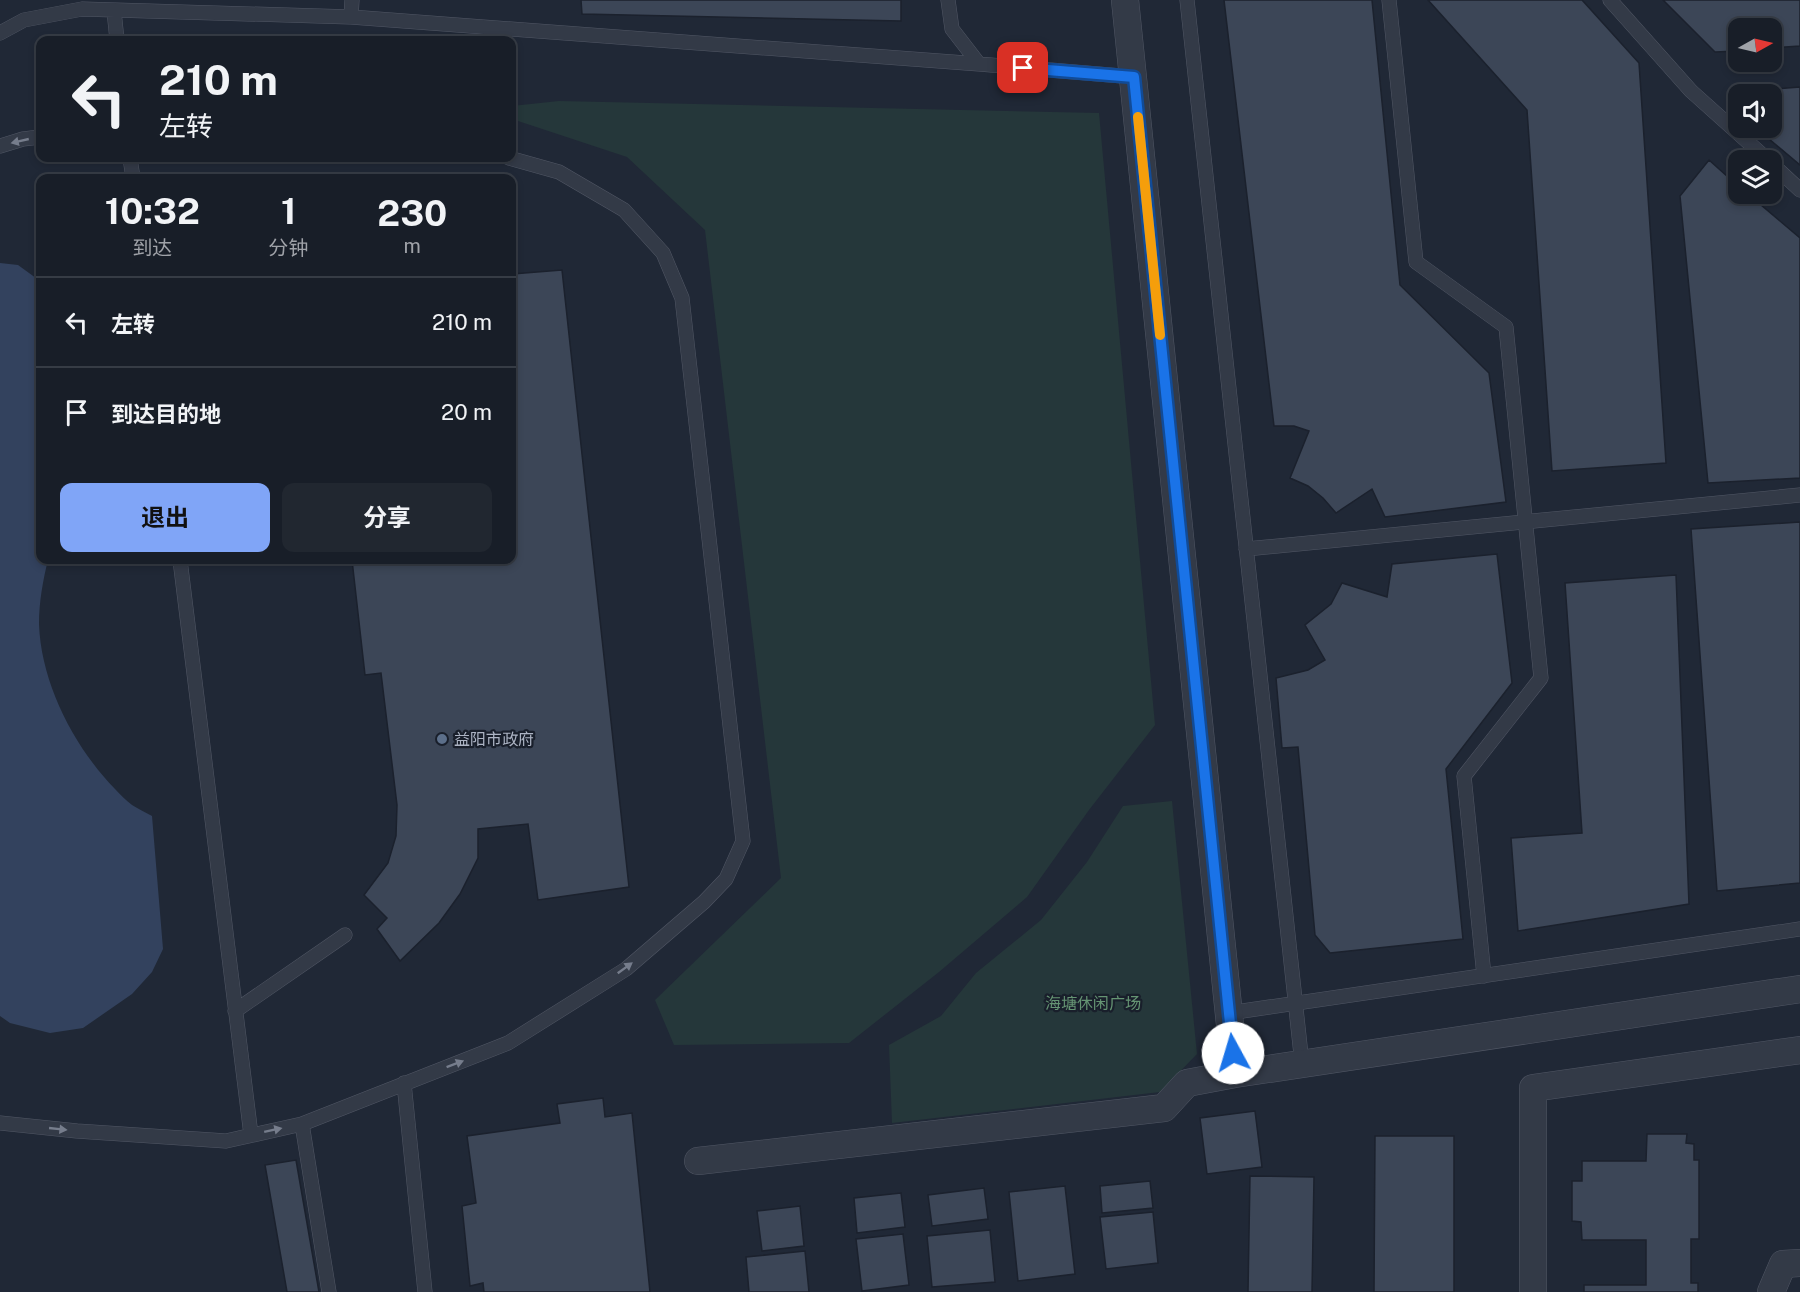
<!DOCTYPE html>
<html lang="zh">
<meta charset="utf-8">
<style>
:root{--surface:#181e28;--page:#212730;--text:#f1f3f6;--muted:#9fa2a8;--line:#363c45;--accent:#80a5f7}
body{margin:0;font-family:"Public Sans","Noto Sans SC",sans-serif;background:var(--page);color:var(--text);height:100vh;display:flex;flex-direction:column;font-size:22px;white-space:nowrap}
*{box-sizing:border-box;margin:0}
p{font-size:20px;color:var(--muted)}
.icon{flex:none;width:33px;height:33px;fill:none;stroke:currentColor;stroke-width:2;stroke-linecap:round;stroke-linejoin:round}
.map{position:relative;flex:1;overflow:hidden}
.drawer{position:absolute;left:36px;top:174px;width:480px;height:390px;display:flex;flex-direction:column;background:var(--surface);border-radius:12px;box-shadow:0 3px 9px #0003,0 0 0 2px var(--line)}
.drawer>*{flex:none}
.guide{position:absolute;left:36px;top:36px;width:480px;height:126px;border-radius:12px;box-shadow:0 3px 9px #0003,0 0 0 2px var(--line);background:#181e28;color:var(--text);overflow:hidden}
.needle{width:39px;rotate:82deg}
.tools{position:absolute;left:1728px;top:18px;display:grid;gap:12px}
.tools a{display:grid;place-items:center;width:54px;height:54px;border-radius:12px;background:var(--surface);box-shadow:0 3px 9px #0003,0 0 0 2px var(--line);font-size:30px}
.pin{position:absolute;display:grid;place-items:center;width:51px;height:51px;color:#fff;margin:-26px;border-radius:12px;box-shadow:0 3px 9px #0006}
.me{position:absolute;width:66px;margin:-33px;rotate:354deg;stroke-linejoin:round;filter:drop-shadow(0 0 4px #0008)}
.turn{display:flex;align-items:center;gap:21px;height:126px;padding:0 24px;font-size:27px}
.turn .icon{width:78px;height:78px;stroke-width:2.5}
.turn b{display:block;font-size:42px;line-height:51px}
.eta{display:flex;justify-content:space-evenly;align-items:center;height:102px;text-align:center}
.eta b{font-size:36px;font-weight:700;line-height:42px}
.button{display:flex;gap:12px;margin-top:auto;padding:12px 24px}
.button a{flex:1;height:69px;border-radius:12px;background:var(--accent);color:#111;font-size:24px;font-weight:700;line-height:69px;text-align:center}
.button a+a{background:var(--page);color:var(--text)}
ul{padding:0;list-style:none}
li{display:flex;align-items:center;gap:18px;height:90px;padding:0 24px;border-top:2px solid var(--line)}
li div{flex:1}
li b{display:block;font-size:22px}
li em{font-style:normal}
.map>svg:first-child{display:block}
</style>
<div class="map">
<svg width="1800" height="1292" viewBox="0 0 1800 1292">
<rect width="100%" height="100%" fill="#202836"/>
<!-- green -->
<path fill="#25373a" d="M559 101 1099 113 1155 725 1089 810 1027 897 939 972 849 1043 674 1045 655 1000 781 878 705 230 627 157 512 119V106Z
M1172 801 1197 1054 1160 1092 892 1123 889 1045 941 1016 976 973 1041 920 1087 862 1123 806Z"/>
<!-- water -->
<path fill="#33425e" d="M0 263 18 265 40 281V560H48C43 580 39 602 39 624 41 683 74 747 115 789 120 794 125 800 132 805 138 809 145 812 152 816L163 949 152 972 132 994 83 1028 50 1033 10 1023 0 1016Z"/>
<!-- building -->
<path fill="#3c4657" stroke="#1b212d" stroke-width="1.5" d="M581 0H901V21L582 14Z
M1224 0H1372L1400 285 1489 373 1506 502 1385 517 1372 489 1336 513 1323 498 1308 486 1290 478 1309 431 1294 426H1274Z
M1428 0H1582L1639 63 1666 463 1552 471 1527 110Z
M1663 0H1800V46L1772 48V28H1738V51L1715 52Z
M1800 87V165L1756 128H1772V94H1769L1773 89Z
M1709 160 1738 186V194H1748L1800 238V478L1708 483 1680 196Z
M562 270 629 887 538 900 528 824 478 829V858L460 894 439 923 400 961 377 929 387 918 364 895 388 863 396 836 397 805 381 673 365 675 352 560H512V274Z
M1800 522V883L1717 891 1691 529Z
M1497 554 1512 683 1446 769 1463 939 1330 953 1315 935 1298 747 1282 748 1276 678 1308 670 1325 660 1305 625 1331 604 1342 583 1387 597 1392 564Z
M1676 575 1689 904 1518 931 1511 838 1582 833 1565 583Z
M603 1098 605 1117 632 1113 650 1292H484L483 1283 470 1286 462 1206 476 1203 467 1136 560 1123 557 1104Z
M1255 1111 1262 1167 1207 1174 1200 1118Z
M1647 1134H1687L1686 1143 1694 1144V1160H1699V1239H1691V1283H1698V1292H1584V1285H1646V1240H1582L1581 1222 1572 1221V1181H1582V1161H1646Z
M1375 1136H1454V1292H1374Z
M296 1160 319 1292H287L265 1165Z
M1250 1176 1314 1177 1312 1292H1248Z
M1150 1181 1153 1208 1102 1213 1100 1186Z
M1065 1186 1075 1274 1018 1281 1009 1192Z
M984 1188 988 1219 932 1226 928 1195Z
M901 1193 905 1227 857 1233 854 1198Z
M800 1206 804 1246 762 1251 757 1211Z
M1153 1212 1158 1263 1106 1269 1100 1217Z
M990 1230 995 1282 932 1287 927 1236Z
M903 1234 909 1285 862 1291 856 1239Z
M805 1251 809 1292H749L746 1257Z"/>
<g fill="none" stroke-linecap="round" stroke-linejoin="round">
<defs>
<path id="lane" d="M948 0 952 29 979 64
M1187 0 1302 1064
M1389 0 1416 262 1506 327 1541 678 1464 776 1484 976
M1610 0 1691 91 1768 160
M114 11 117 40
M351 17 979 64 1134 77
M0 33 24 20 82 9 351 17 352 0
M0 146 23 139 40 137
M130 158 133 178
M1772 164 1800 190
M1246 549 1800 495
M180 560 251 1135
M235 1011 345 935
M1229 1013 1800 929
M404 1083 425 1292
M0 1123 77 1131 226 1141 302 1124 508 1043 626 969 704 902 726 879 743 841 682 298 663 253 624 210 559 172 509 158
M302 1124 329 1292"/>
<path id="street" d="M1125 0 1235 1074 1800 989
M698 1161 1164 1108 1187 1083 1235 1074
M1533 1292V1088L1800 1050
M1771 1292 1783 1264 1800 1263"/>
</defs>
<!-- lane casing -->
<use href="#lane" stroke="#515765" stroke-width="15"/>
<!-- street casing -->
<use href="#street" stroke="#515765" stroke-width="28"/>
<!-- lane -->
<use href="#lane" stroke="#333a47" stroke-width="14"/>
<!-- street -->
<use href="#street" stroke="#333a47" stroke-width="27"/>
</g>
<!-- one-way arrows -->
<defs><path id="oneway-solid" d="M-6-.8H1V-3.2L6.5 0L1 3.2V.8H-6Z" transform="scale(1.5)"/></defs>
<g fill="#767d8c">
<use href="#oneway-solid" transform="translate(20 141) rotate(167)"/>
<use href="#oneway-solid" transform="translate(625 968) rotate(-36)"/>
<use href="#oneway-solid" transform="translate(455 1064) rotate(-21)"/>
<use href="#oneway-solid" transform="translate(58 1129) rotate(6)"/>
<use href="#oneway-solid" transform="translate(273 1130) rotate(-12)"/>
</g>
<g fill="none" stroke-linecap="round" stroke-linejoin="round">
<defs>
<path id="route" d="M1023 68 1134 77 1233 1053"/>
</defs>
<!-- route casing -->
<use href="#route" stroke="#114b97" stroke-width="15"/>
<!-- route -->
<use href="#route" stroke="#1a73e8" stroke-width="10"/>
<!-- slow -->
<path stroke="#f59e0b" stroke-width="10" d="M1138 117 1160 335"/>
</g>
<!-- markers -->
<circle fill="#5c6f8a" stroke="#191f2b" stroke-width="2" cx="442" cy="739" r="6"/>
<g text-anchor="middle" dominant-baseline="central" stroke-width="4.5" stroke-linejoin="round" paint-order="stroke">
<!-- poi labels -->
<g font-size="16" fill="#adb4c4" stroke="#191f2b" text-anchor="start">
<text x="454" y="739">益阳市政府</text>
</g>
<!-- park labels -->
<g font-size="16" fill="#659473" stroke="#191f2b">
<text x="1093" y="1003">海塘休闲广场</text>
</g>
</g>
</svg>
<div class="tools">
<a><svg class="needle" viewBox="-14 -14 28 28"><path d="M0-13l5 13h-10z" fill="#e53935"/><path d="M0 13l5-13h-10z" fill="#9fa2a8"/></svg></a>
<a><svg class="icon" aria-label="sound" viewBox="0 0 24 24"><path d="M4 9h4l5-4v14l-5-4H4zM17 9q2 3 0 6"/></svg></a>
<a><svg class="icon" aria-label="layers" viewBox="0 0 24 24"><path d="M12 4l9 5-9 5-9-5zM3 14l9 5 9-5"/></svg></a>
</div>
<div class="pin" style="left:1023px;top:68px;background:#d93025"><svg class="icon" aria-label="arrive" viewBox="0 0 24 24"><path d="M6 21V4h12l-3 4 3 4H6"/></svg></div>
<svg class="me" style="left:1233px;top:1053px" viewBox="-20 -20 40 40"><circle r="19" fill="#fff"/><path d="M0-13L10 11 0 6-10 11z" fill="#1a73e8"/></svg>
<div class="guide">
<div class="turn"><svg class="icon" aria-label="left" viewBox="0 0 24 24"><path d="M17 20v-9H6M10 6l-5 5 5 5"/></svg><div><b>210 m</b>左转</div></div>
</div>
<section class="drawer">
<div class="eta">
<div><b>10:32</b><p>到达</p></div>
<div><b>1</b><p>分钟</p></div>
<div><b>230</b><p>m</p></div>
</div>
<ul>
<li><svg class="icon" aria-label="left" viewBox="0 0 24 24"><path d="M17 20v-9H6M10 6l-5 5 5 5"/></svg><div><b>左转</b></div><em>210 m</em></li>
<li><svg class="icon" aria-label="arrive" viewBox="0 0 24 24"><path d="M6 21V4h12l-3 4 3 4H6"/></svg><div><b>到达目的地</b></div><em>20 m</em></li>
</ul>
<div class="button"><a>退出</a><a>分享</a></div>
</section>
</div>
